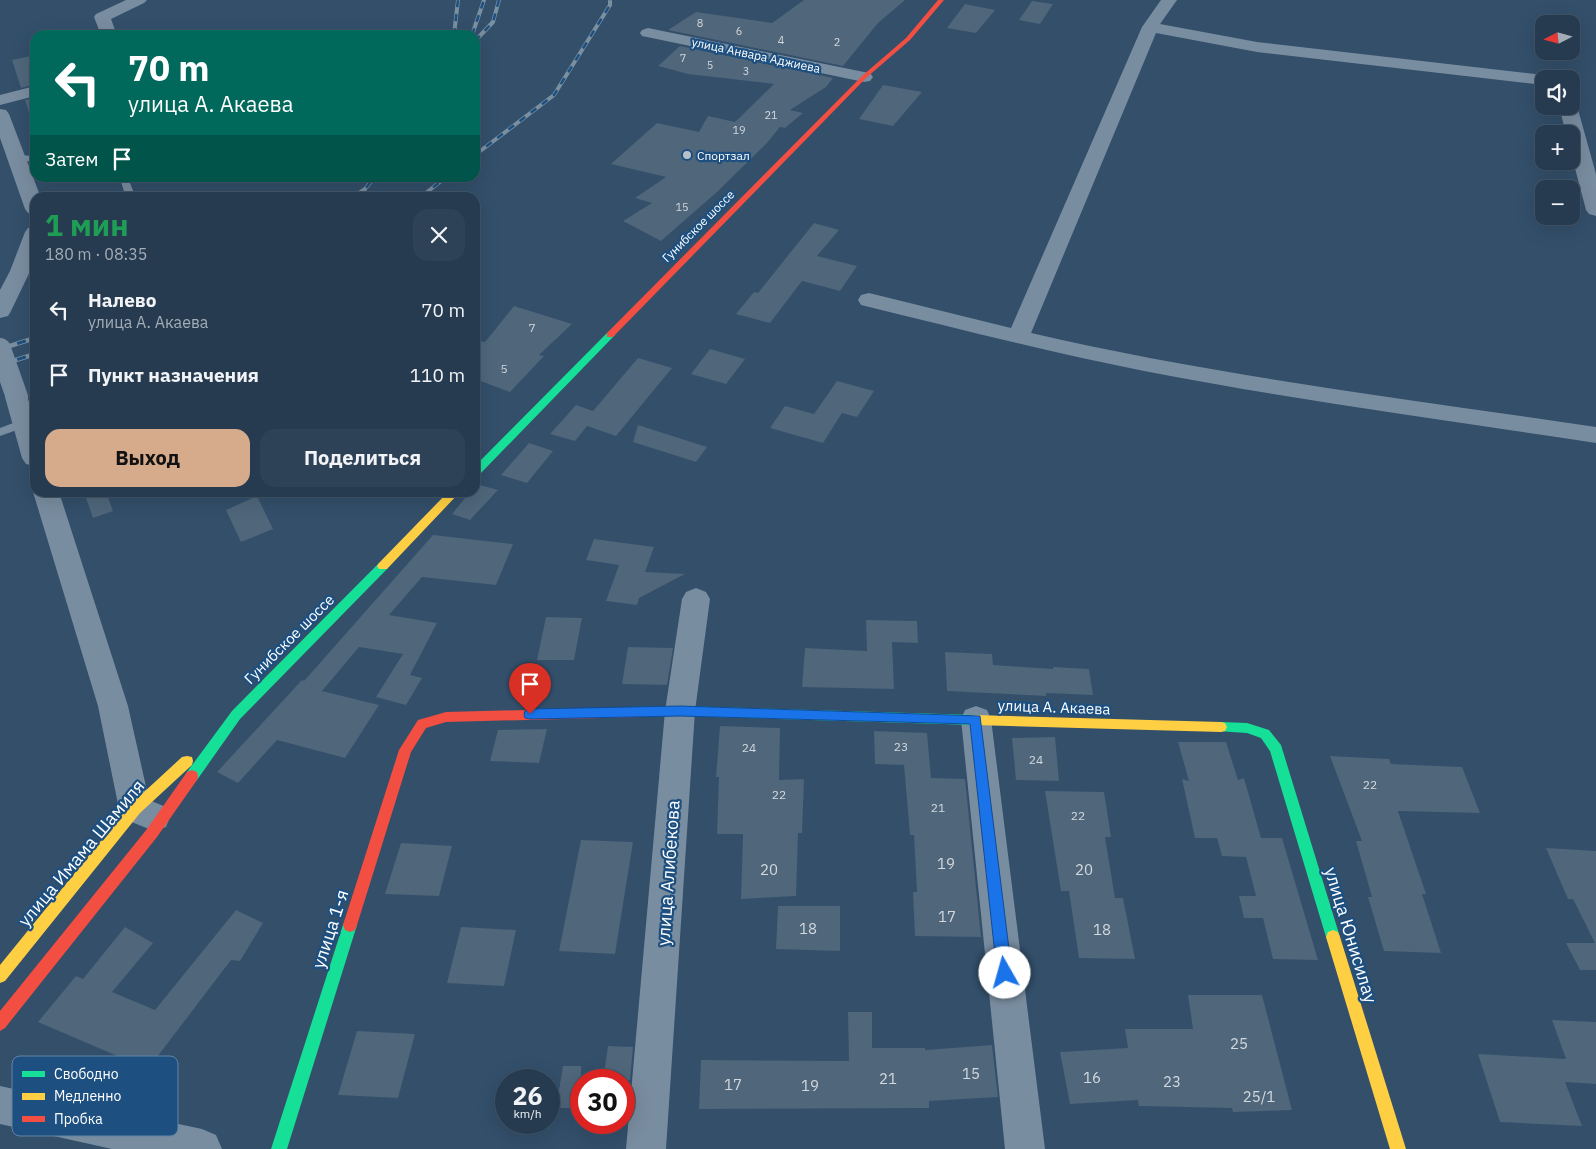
<!DOCTYPE html>
<html lang="ru">
<meta charset="utf-8">
<style>
:root{--surface:#263b50;--page:#2e4257;--text:#f1f3f6;--muted:#a4adb7;--line:#425567;--accent:#d6ab8b}
body{margin:0;font-family:"IBM Plex Sans",sans-serif;background:var(--page);color:var(--text);height:100vh;display:flex;flex-direction:column;font-size:19px;white-space:nowrap}
*{box-sizing:border-box;margin:0}
p{font-size:16px;color:var(--muted)}
.icon{flex:none;width:28px;height:28px;fill:none;stroke:currentColor;stroke-width:2;stroke-linecap:round;stroke-linejoin:round}
.map{position:relative;flex:1;overflow:hidden}
.side{position:absolute;left:30px;top:192px;width:450px;height:305px;display:flex;flex-direction:column;background:var(--surface);border-radius:15px;box-shadow:0 5px 20px #0002,0 0 0 1px var(--line)}
.side>*{flex:none}
.top-card{position:absolute;left:30px;top:30px;width:450px;height:152px;border-radius:15px;box-shadow:0 5px 20px #0002,0 0 0 1px var(--line);background:#00695c;color:#fff;overflow:hidden}
.needle{width:32px;rotate:264deg}
.controls{position:absolute;left:1535px;top:15px;display:grid;gap:10px}
.controls a{display:grid;place-items:center;width:45px;height:45px;border-radius:10px;background:var(--surface);box-shadow:0 5px 20px #0002,0 0 0 1px var(--line);font-size:25px}
.speed{position:absolute;left:495px;top:1069px;display:flex;gap:10px;font-size:25px;font-weight:700;text-align:center}
.speed>*{display:grid;place-content:center;width:65px;height:65px;border-radius:50%;background:var(--surface);box-shadow:0 5px 20px #0002,0 0 0 1px var(--line);line-height:1}
.speed small{font-size:12px;font-weight:400}
.speed .limit{border:8px solid #d22;background:#fff;color:#111}
.pin{position:absolute;display:grid;place-items:center;width:42px;height:42px;color:#fff;margin:-51px -21px;border-radius:50% 50% 50% 0;rotate:-45deg;box-shadow:0 0 5px #0007}
.pin .icon{rotate:45deg}
.me{position:absolute;width:55px;margin:-28px;rotate:353deg;stroke-linejoin:round;filter:drop-shadow(0 0 4px #0008)}
.turn{display:flex;align-items:center;gap:18px;height:105px;padding:0 15px;font-size:22px}
.turn .icon{width:65px;height:65px;stroke-width:2.5}
.turn b{display:block;font-size:35px;line-height:42px}
.then{display:flex;align-items:center;height:48px;padding:0 15px;background:#0003;gap:10px;font-size:19px}
.round{display:grid;place-items:center;flex:none;width:52px;height:52px;border-radius:15px;background:var(--page)}
.head{display:flex;align-items:center;justify-content:space-between;height:85px;padding:0 15px}
h1{font-size:30px;font-weight:700;line-height:38px;color:#1e9e55}
.action{display:flex;gap:10px;margin-top:auto;padding:10px 15px}
.action a{flex:1;height:58px;border-radius:15px;background:var(--accent);color:#111;font-size:20px;font-weight:700;line-height:58px;text-align:center}
.action a+a{background:var(--page);color:var(--text)}
ul{padding:0;list-style:none}
li{display:flex;align-items:center;gap:15px;height:65px;padding:0 15px}
li div{flex:1}
li b{display:block;font-size:19px}
li em{font-style:normal}
.map>svg:first-child{display:block}
</style>
<div class="map">
<svg width="1596" height="1149" viewBox="0 0 1596 1149">
<rect width="100%" height="100%" fill="#334f6a"/>
<!-- building -->
<path fill="#4f667b" d="M804 0H905L878 23 843 66 668 30 696 12 772 23Z
M1032 1 1053 4 1040 24 1019 20Z
M965 4 995 10 976 33 947 28Z
M680 46 833 78 826 87 790 110 803 113 785 128 780 127 767 143 717 192 661 241 623 221 652 203 635 198 666 177 611 164 657 123 699 132 708 116 735 122 774 84 688 74 658 66Z
M31 56 35 67V84L21 88 12 60Z
M883 85 922 92 893 126 859 119Z
M35 98V118L31 119 25 100Z
M814 223 839 230 817 256 857 266 840 291 802 281 770 323 736 314 754 292 758 293Z
M514 306 572 324 539 355 544 356 510 392 475 379V340L485 342Z
M710 349 745 359 726 384 691 374Z
M638 358 672 368 616 436 587 426 575 441 550 434 576 405 593 411Z
M837 381 874 391 857 417 842 413 823 443 770 428 785 406 814 414Z
M638 425 707 447 696 462 633 442Z
M529 443 553 451 527 483 501 475Z
M476 484 498 490 470 520 452 514 470 492H475Z
M84 492H106L113 511 93 518Z
M257 496 273 529 241 542 226 510Z
M433 535 513 544 496 585 422 577 389 615 437 623 410 675 422 678 406 705 376 697 403 654 359 647 322 691 379 705 345 758 277 740 238 783 217 772 302 680 304 681Z
M594 539 654 547 645 572 685 574 639 598 637 605 606 601 619 565 586 560Z
M546 617 582 618 574 660H537Z
M866 620 917 621 918 643 892 642 894 689 802 687 805 648 867 651Z
M628 647 673 648 667 685 622 684Z
M945 652 992 654 993 665 1053 669V667L1089 669 1093 695 1046 693V696L947 691Z
M720 726 780 728 779 780 804 779 802 833H798L796 896 741 899 743 834H717L719 777H716Z
M547 729 539 763 490 761 498 730Z
M874 731 927 733 931 778 965 779 981 937 915 936 913 892H917L914 835H910L904 765 875 764Z
M1055 737 1059 781 1016 780 1012 738Z
M1178 742H1226L1238 780 1244 778 1261 838H1282L1318 960 1273 959 1263 918H1244L1239 896H1256L1246 857 1222 856 1217 838H1195L1182 779 1189 781Z
M1330 756 1389 759 1391 764 1462 767 1480 813 1398 811 1426 894H1422L1441 953 1384 951 1368 897H1372L1356 841H1362Z
M1045 791 1104 792 1111 837H1105L1115 898H1123L1135 959 1079 958 1069 891H1061Z
M581 840 633 842 615 954 559 951Z
M401 843 452 846 439 896 385 894Z
M1546 848 1596 851V970H1580L1566 943H1595L1573 899H1568Z
M778 906H840V951L776 949Z
M236 910 263 923 240 961 231 960 119 1107H108L85 1102 122 1058 38 1022 76 976 83 979 125 927 153 943 112 992 155 1010Z
M461 927 516 930 504 986 447 983Z
M1188 995H1262L1292 1110 1233 1112 1232 1108 1139 1106 1138 1100 1070 1104 1060 1052 1128 1048 1125 1029H1193Z
M848 1012H872V1048H925V1050L992 1045 998 1097 929 1101V1108L699 1109 701 1060 849 1061Z
M1552 1020 1596 1022V1084L1565 1082 1582 1126 1500 1122 1478 1054 1566 1059Z
M357 1031 415 1034 398 1098 338 1095Z
M608 1046 633 1047 630 1080H603Z
M563 1066H581V1108H556Z"/>
<g fill="none" stroke-linecap="round" stroke-linejoin="round">
<!-- lane -->
<path fill="#798da0" fill-rule="evenodd" d="M17 155 35 156V162L14 160V156Z
M120 178H128L136 198H126Z
M24 419 28 420 30 423 28 426 0 436V428Z"/>
<!-- street -->
<path fill="#798da0" fill-rule="evenodd" d="M126 0H147L144 3 111 19 117 35H101L94 17 96 14Z
M1161 0H1177L1160 24 1257 42 1544 75 1552 79H1544V85L1257 52 1156 33 1031 333C1217 376 1407 399 1596 427V443C1445 420 1294 400 1144 371 1048 352 956 328 861 305L858 300 861 295 869 293 1011 328 1142 27Z
M648 28 864 72 870 73 873 77 870 81 864 82 642 36 640 33 642 30Z
M35 86V96L0 105V95Z
M1571 101 1577 106 1596 174V216L1589 214 1586 210 1571 153V134H1566L1559 106H1571Z
M0 109 6 110 9 114 41 198H35V215L28 213 25 209 0 138Z
M35 226V261L11 311 8 316 0 318V290L10 271 25 232 28 228Z
M17 389 25 392 35 417V466L26 464 22 458 5 397 9 392Z
M35 489V492H59L128 706 149 800 166 807 170 817 166 827 154 831 124 819 119 809 98 706 33 492Z
M696 588 706 592 710 599 695 711 666 1149H626L665 711 682 599 686 592Z
M976 706 987 710 991 719 1045 1149H1005L961 719 965 710Z
M0 1086 202 1129 216 1135 222 1149H112L0 1124Z"/>
<!-- fast -->
<path fill="#16e098" fill-rule="evenodd" d="M610 332 615 335 613 337 479 475 475 476V466L607 333Z
M383 562 387 563 389 566 387 569 240 719 197 780 192 782 187 780 186 776 187 772 232 711 379 563Z
M680 706 975 715 979 716 981 720 979 724 975 725 680 716 640 717 636 716 634 712 636 708 640 707Z
M1221 722 1247 723 1269 730 1281 745 1340 937 1338 942 1333 944 1328 942 1326 937 1270 751 1261 738 1247 733 1217 731 1215 727 1217 723Z
M350 918 355 920 357 925 287 1149H271L343 925 345 920Z"/>
<!-- slow -->
<path fill="#ffcf43" fill-rule="evenodd" d="M448 492H460L387 569H379L377 566 379 563Z
M975 715 1221 722 1225 723 1227 727 1225 731 1221 732 975 725 971 724 969 720 971 716Z
M187 756 192 757 193 761 192 765 140 813 5 981 0 983V965L130 805 182 757Z
M1333 930 1338 932 1340 937 1406 1149H1390L1326 937 1328 932Z"/>
<!-- jam -->
<path fill="#f24e42" fill-rule="evenodd" d="M938 0H944L910 40 866 78 613 337H607V333L862 76 906 38Z
M640 707 644 708 646 712 644 716 640 717 446 722 426 728 411 752 357 925 355 930 350 932 345 930 343 925 399 750 418 720 446 712Z
M192 770 197 772 198 776 197 780 157 837 5 1028 0 1031V1011L147 829 187 772Z"/>
<defs>
<path id="rail-far1" d="M454 35 458 0
M472 35 484 0
M475 41 493 22 499 0
M475 155 554 95 610 5V0
M355 196 365 189 374 178
M422 196 445 178"/>
<path id="rail" d="M352 198 357 195
M419 198 423 195
M0 349 35 338
M0 365 35 354"/>
</defs>
<!-- rail-far1 casing -->
<use href="#rail-far1" stroke="#7a8fa0" stroke-width="4"/>
<!-- rail casing -->
<use href="#rail" stroke="#7a8fa0" stroke-width="4.5"/>
<!-- rail-far1 -->
<use href="#rail-far1" stroke="#1d5080" stroke-width="2.5" stroke-dasharray="7" stroke-linecap="butt"/>
<!-- rail -->
<use href="#rail" stroke="#1d5080" stroke-width="3" stroke-dasharray="9" stroke-linecap="butt"/>
<!-- street-bridge -->
<path stroke="#798da0" stroke-width="22" d="M0 349 17 397"/>
</g>
<!-- route -->
<path fill="#1a73e8" stroke="#114b97" d="M680 706 980 716 1012 973 1010 978 1005 980 999 978 997 973 970 724 680 716 530 719 525 718 524 714 525 711 530 709Z"/>
<!-- markers -->
<circle fill="#b8c1cb" stroke="#1d5080" stroke-width="2" cx="687" cy="155" r="5"/>
<g text-anchor="middle" dominant-baseline="central" stroke-width="4.5" stroke-linejoin="round" paint-order="stroke">
<!-- far-number labels -->
<g font-size="11" fill="#d3d9de">
<text x="700" y="23">8</text>
<text x="739" y="31">6</text>
<text x="781" y="40">4</text>
<text x="837" y="42">2</text>
<text x="683" y="58">7</text>
<text x="710" y="65">5</text>
<text x="746" y="71">3</text>
<text x="771" y="115">21</text>
<text x="739" y="130">19</text>
<text x="682" y="207">15</text>
</g>
<!-- far-street labels -->
<g font-size="12" fill="#fff" stroke="#1d5080">
<text transform="translate(756 55) rotate(12)">улица Анвара Аджиева</text>
<text transform="translate(698 226) rotate(-45)">Гунибское шоссе</text>
</g>
<!-- far-poi labels -->
<g font-size="12" fill="#fff" stroke="#1d5080" text-anchor="start">
<text x="697" y="155">Спортзал</text>
</g>
<!-- number labels -->
<g font-size="12" fill="#d3d9de">
<text x="532" y="327">7</text>
<text x="504" y="368">5</text>
<text x="901" y="746">23</text>
<text x="749" y="747">24</text>
<text x="1036" y="759">24</text>
<text x="1370" y="784">22</text>
<text x="779" y="794">22</text>
<text x="938" y="807">21</text>
<text x="1078" y="815">22</text>
</g>
<!-- street labels -->
<g font-size="15" fill="#fff" stroke="#1d5080">
<text transform="translate(289 639) rotate(-45)">Гунибское шоссе</text>
<text transform="translate(1054 707) rotate(2)">улица А. Акаева</text>
</g>
<!-- near-number labels -->
<g font-size="15" fill="#d3d9de">
<text x="946" y="863">19</text>
<text x="769" y="869">20</text>
<text x="1084" y="869">20</text>
<text x="947" y="916">17</text>
<text x="808" y="928">18</text>
<text x="1102" y="929">18</text>
<text x="1239" y="1043">25</text>
<text x="971" y="1073">15</text>
<text x="1092" y="1077">16</text>
<text x="888" y="1078">21</text>
<text x="1172" y="1081">23</text>
<text x="733" y="1084">17</text>
<text x="810" y="1085">19</text>
<text x="1259" y="1096">25/1</text>
</g>
<!-- near-street labels -->
<g font-size="18" fill="#fff" stroke="#1d5080">
<text transform="translate(81 853) rotate(-50)">улица Имама Шамиля</text>
<text transform="translate(668 873) rotate(-86)">улица Алибекова</text>
<text transform="translate(330 929) rotate(-72)">улица 1-я</text>
<text transform="translate(1351 935) rotate(73)">улица Юнисилау</text>
</g>
</g>
<!-- legend -->
<rect x="12" y="1056" width="166" height="80" rx="8" fill="#1d5080" stroke="#6184a6" stroke-width="1"/>
<rect x="22" y="1071" width="23" height="6" fill="#16e098"/>
<rect x="22" y="1093" width="23" height="7" fill="#ffcf43"/>
<rect x="22" y="1116" width="23" height="6" fill="#f24e42"/>
<g font-size="14" fill="#fff">
<text x="54" y="1079">Свободно</text>
<text x="54" y="1101">Медленно</text>
<text x="54" y="1124">Пробка</text>
</g>
</svg>
<div class="controls">
<a><svg class="needle" viewBox="-14 -14 28 28"><path d="M0-13l5 13h-10z" fill="#e53935"/><path d="M0 13l5-13h-10z" fill="#a4adb7"/></svg></a>
<a><svg class="icon" aria-label="sound" viewBox="0 0 24 24"><path d="M4 9h4l5-4v14l-5-4H4zM17 9q2 3 0 6"/></svg></a>
<a>+</a>
<a>−</a>
</div>
<div class="speed"><div>26<small>km/h</small></div><div class="limit">30</div></div>
<div class="pin" style="left:530px;top:714px;background:#d93025"><svg class="icon" aria-label="arrive" viewBox="0 0 24 24"><path d="M6 21V4h12l-3 4 3 4H6"/></svg></div>
<svg class="me" style="left:1005px;top:973px" viewBox="-20 -20 40 40"><circle r="19" fill="#fff"/><path d="M0-13L10 11 0 6-10 11z" fill="#1a73e8"/></svg>
<div class="top-card">
<div class="turn"><svg class="icon" aria-label="left" viewBox="0 0 24 24"><path d="M17 20v-9H6M10 6l-5 5 5 5"/></svg><div><b>70 m</b>улица А. Акаева</div></div>
<div class="then">Затем<svg class="icon" aria-label="arrive" viewBox="0 0 24 24"><path d="M6 21V4h12l-3 4 3 4H6"/></svg></div>
</div>
<section class="side">
<div class="head"><div><h1>1 мин</h1><p>180 m · 08:35</p></div><a class="round"><svg class="icon" aria-label="close" viewBox="0 0 24 24"><path d="M6 6l12 12M18 6L6 18"/></svg></a></div>
<ul>
<li><svg class="icon" aria-label="left" viewBox="0 0 24 24"><path d="M17 20v-9H6M10 6l-5 5 5 5"/></svg><div><b>Налево</b><p>улица А. Акаева</p></div><em>70 m</em></li>
<li><svg class="icon" aria-label="arrive" viewBox="0 0 24 24"><path d="M6 21V4h12l-3 4 3 4H6"/></svg><div><b>Пункт назначения</b></div><em>110 m</em></li>
</ul>
<div class="action"><a>Выход</a><a>Поделиться</a></div>
</section>
</div>
